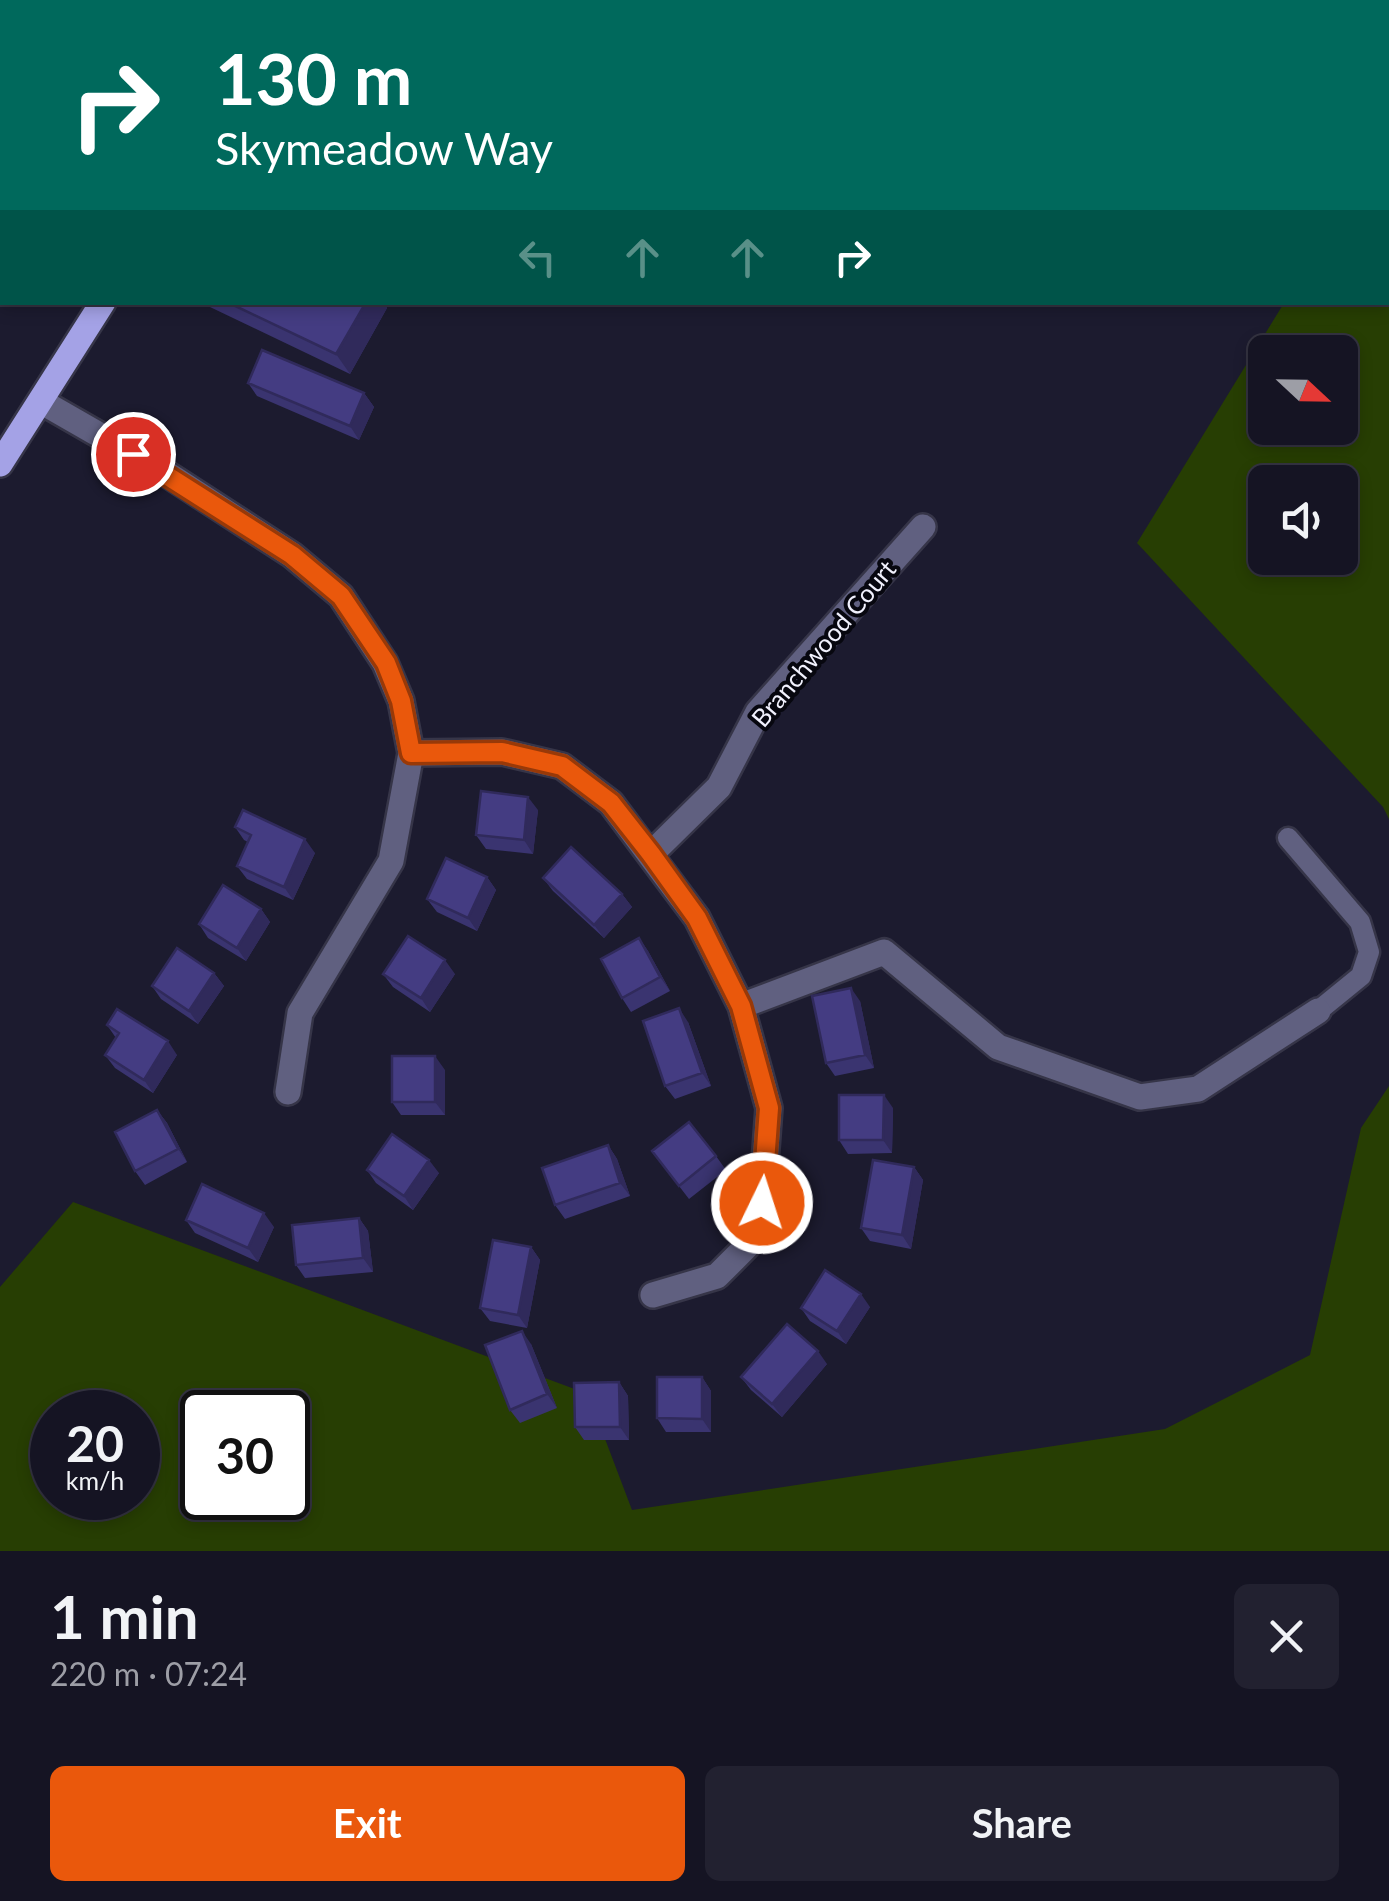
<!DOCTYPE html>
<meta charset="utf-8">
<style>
:root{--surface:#151423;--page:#222130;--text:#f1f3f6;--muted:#9d9ea6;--line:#343341;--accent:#ea580c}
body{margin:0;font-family:Lato,sans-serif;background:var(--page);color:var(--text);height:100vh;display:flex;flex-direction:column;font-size:38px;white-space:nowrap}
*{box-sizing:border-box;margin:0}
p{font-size:32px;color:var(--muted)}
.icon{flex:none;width:55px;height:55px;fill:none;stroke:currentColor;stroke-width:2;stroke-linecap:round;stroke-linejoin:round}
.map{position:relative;height:1551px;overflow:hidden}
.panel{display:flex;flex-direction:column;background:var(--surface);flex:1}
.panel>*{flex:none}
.hud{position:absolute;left:0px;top:0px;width:1390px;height:305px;box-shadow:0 5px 15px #0003,0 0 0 2px var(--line);background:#00695c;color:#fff;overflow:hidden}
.needle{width:65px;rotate:112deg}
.fabs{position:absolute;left:1248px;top:335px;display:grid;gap:20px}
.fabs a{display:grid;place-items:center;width:110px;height:110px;border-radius:15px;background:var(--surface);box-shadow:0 5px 15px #0003,0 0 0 2px var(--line);font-size:50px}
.speed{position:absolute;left:30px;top:1390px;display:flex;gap:20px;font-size:50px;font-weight:700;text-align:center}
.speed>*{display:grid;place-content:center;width:130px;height:130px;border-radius:50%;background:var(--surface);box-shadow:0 5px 15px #0003,0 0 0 2px var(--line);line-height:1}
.speed small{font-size:25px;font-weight:400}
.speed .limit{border:5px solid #111;border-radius:15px;background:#fff;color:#111}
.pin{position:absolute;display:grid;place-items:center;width:85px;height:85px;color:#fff;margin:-42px;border:5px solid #fff;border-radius:50%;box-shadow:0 2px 10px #0007}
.me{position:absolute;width:110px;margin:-55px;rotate:4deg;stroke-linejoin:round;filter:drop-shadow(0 0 8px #0008)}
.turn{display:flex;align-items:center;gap:35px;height:210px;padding:0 50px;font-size:45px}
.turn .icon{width:130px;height:130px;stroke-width:2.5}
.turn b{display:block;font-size:70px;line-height:85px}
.lanes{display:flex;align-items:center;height:95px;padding:0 50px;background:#0003;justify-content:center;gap:50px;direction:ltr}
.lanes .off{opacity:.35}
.round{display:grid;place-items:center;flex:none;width:105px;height:105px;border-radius:15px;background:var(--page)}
.head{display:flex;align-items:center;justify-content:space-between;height:170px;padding:0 50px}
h1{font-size:60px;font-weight:700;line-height:75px}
.action{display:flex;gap:20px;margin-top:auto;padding:20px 50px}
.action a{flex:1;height:115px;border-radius:15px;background:var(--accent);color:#fff;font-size:40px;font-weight:700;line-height:115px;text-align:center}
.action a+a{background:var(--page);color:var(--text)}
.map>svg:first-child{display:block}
</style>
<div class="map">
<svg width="1389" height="1551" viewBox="0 0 1389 1551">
<rect width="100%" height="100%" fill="#1c1b2f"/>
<!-- green -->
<path fill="#273e03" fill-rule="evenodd" d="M1389 179V819L1383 807 1137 543 1284 303 1388 302ZM1265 352H1340V428H1265ZM1265 482H1340V558H1265Z
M1389 1086V1551H0V1287L73 1202 588 1394 632 1510 1165 1429 1310 1355 1361 1128ZM52 1412H138V1498H52ZM202 1412H288V1498H202Z"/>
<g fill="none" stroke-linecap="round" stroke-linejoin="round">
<defs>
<path id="lane" d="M8 0 9 2
M804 0 806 2
M1220 0V2
M1302 0V2
M365 2 366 0
M552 2V0
M1105 2V0
M1288 838 1360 922 1369 952 1361 976 1318 1011"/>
<path id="street" d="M42 402 164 472 292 555 341 596 385 663 401 701 411 753 391 861 300 1013 288 1092
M411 753 502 752 562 766 611 803 697 918 741 1006 769 1108 762 1203 747 1246 717 1276 653 1295
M651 854 719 787 758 712 923 527
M741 1006 884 952 998 1047 1140 1097 1198 1089 1318 1011"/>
<path id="primary" d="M287 2 289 0
M0 464 103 302"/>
</defs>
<!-- lane casing -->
<use href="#lane" stroke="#363548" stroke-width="25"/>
<!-- street casing -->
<use href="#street" stroke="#363548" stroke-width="30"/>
<!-- primary casing -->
<use href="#primary" stroke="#363548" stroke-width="30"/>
<!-- lane -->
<use href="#lane" stroke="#606080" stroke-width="20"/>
<!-- street -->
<use href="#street" stroke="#606080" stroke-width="25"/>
<!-- primary -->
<use href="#primary" stroke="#a4a2e6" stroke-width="25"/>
</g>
<!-- wall -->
<path fill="#3a3470" d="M471 0H498L497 2H477Z
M206 302H383L387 308 350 374 210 307Z
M248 383 364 393 374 407 359 440 257 396Z
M538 810 533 854 486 849 476 835Z
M235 827 315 853 293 900 247 879 237 866 248 842 244 840Z
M487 877 496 890 477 931 437 912 427 899Z
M543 878 622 894 632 907 604 938 553 891Z
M261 909 270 922 246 961 208 938 199 924Z
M639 938 648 951 670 991 631 1012 622 998Z
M214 973 224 986 198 1024 161 999 152 986Z
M383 974H455L430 1012 393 987Z
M860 1001 874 1068 835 1076 826 1063Z
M688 1022 711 1086 675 1099 665 1086Z
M107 1025 177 1055 153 1093 115 1068 105 1055 116 1038Z
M445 1070V1115H401L392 1102Z
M893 1108 892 1153 848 1154 839 1140Z
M157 1110 167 1123 187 1162 145 1185 135 1171Z
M608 1145 617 1159 630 1196 565 1219 555 1205Z
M652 1151 716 1156 726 1170 689 1199Z
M914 1167 923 1180 911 1249 870 1241 861 1228Z
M367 1170 439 1173 413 1210 376 1183Z
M359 1218 368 1231 373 1272 305 1278 296 1265Z
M186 1220 274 1227 258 1262 195 1233Z
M531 1247 540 1260 527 1328 490 1321 480 1308Z
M870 1307 846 1344 810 1321 801 1308Z
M531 1344 557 1408 520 1423 510 1410Z
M827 1364 782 1417 751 1390 741 1377Z
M702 1377 711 1391V1432H666L657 1418Z
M619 1382 628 1396 629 1440H584L575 1427Z"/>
<!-- shaded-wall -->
<path fill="#302a5b" d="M186 0H213L211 2H184Z
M366 302H383L387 308 350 374 336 354Z
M364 393 374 407 359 440 350 426Z
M528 797 538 810 533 854 524 840Z
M305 839 315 853 293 900 284 887Z
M487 877 496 890 477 931 468 918Z
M622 894 632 907 604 938 594 925Z
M261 909 270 922 246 961 237 948Z
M639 938 648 951 670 991 660 977Z
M445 960 455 974 430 1012 421 998Z
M214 973 224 986 198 1024 189 1011Z
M851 988 860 1001 874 1068 865 1055Z
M679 1008 688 1022 711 1086 702 1073Z
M168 1041 177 1055 153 1093 144 1080Z
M435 1056 445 1070V1115L435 1102Z
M884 1095 893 1108 892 1153 883 1140Z
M157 1110 167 1123 187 1162 178 1149Z
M608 1145 617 1159 630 1196 620 1183Z
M429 1160 439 1173 413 1210 404 1196Z
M914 1167 923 1180 911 1249 902 1235Z
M264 1213 274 1227 258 1262 248 1248Z
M359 1218 368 1231 373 1272 363 1258Z
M531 1247 540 1260 527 1328 518 1315Z
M861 1294 870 1307 846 1344 837 1331Z
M522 1331 531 1344 557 1408 547 1394Z
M818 1351 827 1364 782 1417 772 1404Z
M702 1377 711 1391V1432L702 1419Z
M619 1382 628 1396 629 1440 620 1427Z"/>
<!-- building -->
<path fill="#443c82" stroke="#302a5b" stroke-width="2.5" d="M103 0H186L184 2H106Z
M382 0H470L474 2H381Z
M227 302H366L336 354Z
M262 350 364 393 350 426 248 383Z
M481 791 528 797 524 840 476 835Z
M243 810 305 839 284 887 237 866 251 835 235 827Z
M571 847 622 894 594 925 543 878Z
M446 858 487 877 468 918 427 899Z
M223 885 261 909 237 948 199 924Z
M408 936 445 960 421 998 383 974Z
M639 938 660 977 622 998 601 959Z
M177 948 214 973 189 1011 152 986Z
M851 988 865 1055 826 1063 812 996Z
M679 1008 702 1073 665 1086 643 1021Z
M117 1009 168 1041 144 1080 105 1055 119 1033 107 1025Z
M392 1056H435V1102H392Z
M839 1095H884L883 1140H839Z
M157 1110 178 1149 135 1171 115 1132Z
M689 1122 716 1156 679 1186 652 1151Z
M392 1134 429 1160 404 1196 367 1170Z
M608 1145 620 1183 555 1205 542 1168Z
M873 1160 914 1167 902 1235 861 1228Z
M202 1184 264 1213 248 1248 186 1220Z
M359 1218 363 1258 296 1265 292 1225Z
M493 1240 531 1247 518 1315 480 1308Z
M825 1270 861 1294 837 1331 801 1308Z
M787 1324 818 1351 772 1404 741 1377Z
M522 1331 547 1394 510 1410 485 1345Z
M657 1377H702V1419L657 1418Z
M619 1382 620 1427H575L574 1383Z"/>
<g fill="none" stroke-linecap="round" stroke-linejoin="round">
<defs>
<path id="route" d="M133 454 292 555 341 596 386 663 401 701 411 753 502 752 562 766 611 803 651 854 697 918 741 1006 769 1108 762 1203"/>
</defs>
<!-- route casing -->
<use href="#route" stroke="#983908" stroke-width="25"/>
<!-- route -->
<use href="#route" stroke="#ea580c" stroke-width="18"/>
</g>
<g text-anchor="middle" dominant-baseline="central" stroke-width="8" stroke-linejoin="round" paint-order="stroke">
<!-- street labels -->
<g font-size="25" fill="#f1f1fd" stroke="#07070f">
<text transform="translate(823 643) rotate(-50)">Branchwood Court</text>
</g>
</g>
</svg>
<div class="fabs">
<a><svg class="needle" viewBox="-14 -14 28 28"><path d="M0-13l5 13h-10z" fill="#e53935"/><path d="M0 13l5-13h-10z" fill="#9d9ea6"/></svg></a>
<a><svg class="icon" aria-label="sound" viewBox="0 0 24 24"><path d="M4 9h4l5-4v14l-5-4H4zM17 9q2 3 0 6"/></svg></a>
</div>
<div class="speed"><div>20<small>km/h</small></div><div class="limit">30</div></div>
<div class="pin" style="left:133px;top:454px;background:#d93025"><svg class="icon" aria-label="arrive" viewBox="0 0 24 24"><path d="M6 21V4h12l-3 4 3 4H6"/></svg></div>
<svg class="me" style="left:762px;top:1203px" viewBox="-20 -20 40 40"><circle r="17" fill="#ea580c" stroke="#fff" stroke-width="3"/><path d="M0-11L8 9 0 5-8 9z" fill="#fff"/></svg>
<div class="hud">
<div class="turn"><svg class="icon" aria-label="right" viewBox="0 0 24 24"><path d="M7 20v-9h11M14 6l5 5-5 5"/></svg><div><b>130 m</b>Skymeadow Way</div></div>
<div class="lanes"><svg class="icon off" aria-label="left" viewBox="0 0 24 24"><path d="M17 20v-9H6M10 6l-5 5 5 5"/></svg><svg class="icon off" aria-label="ahead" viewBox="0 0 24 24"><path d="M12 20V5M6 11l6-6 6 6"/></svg><svg class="icon off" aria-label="ahead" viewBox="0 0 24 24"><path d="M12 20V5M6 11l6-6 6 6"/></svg><svg class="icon" aria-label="right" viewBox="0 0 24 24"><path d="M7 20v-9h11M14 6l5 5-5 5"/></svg></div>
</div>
</div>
<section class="panel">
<div class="head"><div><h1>1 min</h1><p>220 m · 07:24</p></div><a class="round"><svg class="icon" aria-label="close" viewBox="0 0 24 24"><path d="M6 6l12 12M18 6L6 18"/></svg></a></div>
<div class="action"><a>Exit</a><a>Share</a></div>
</section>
